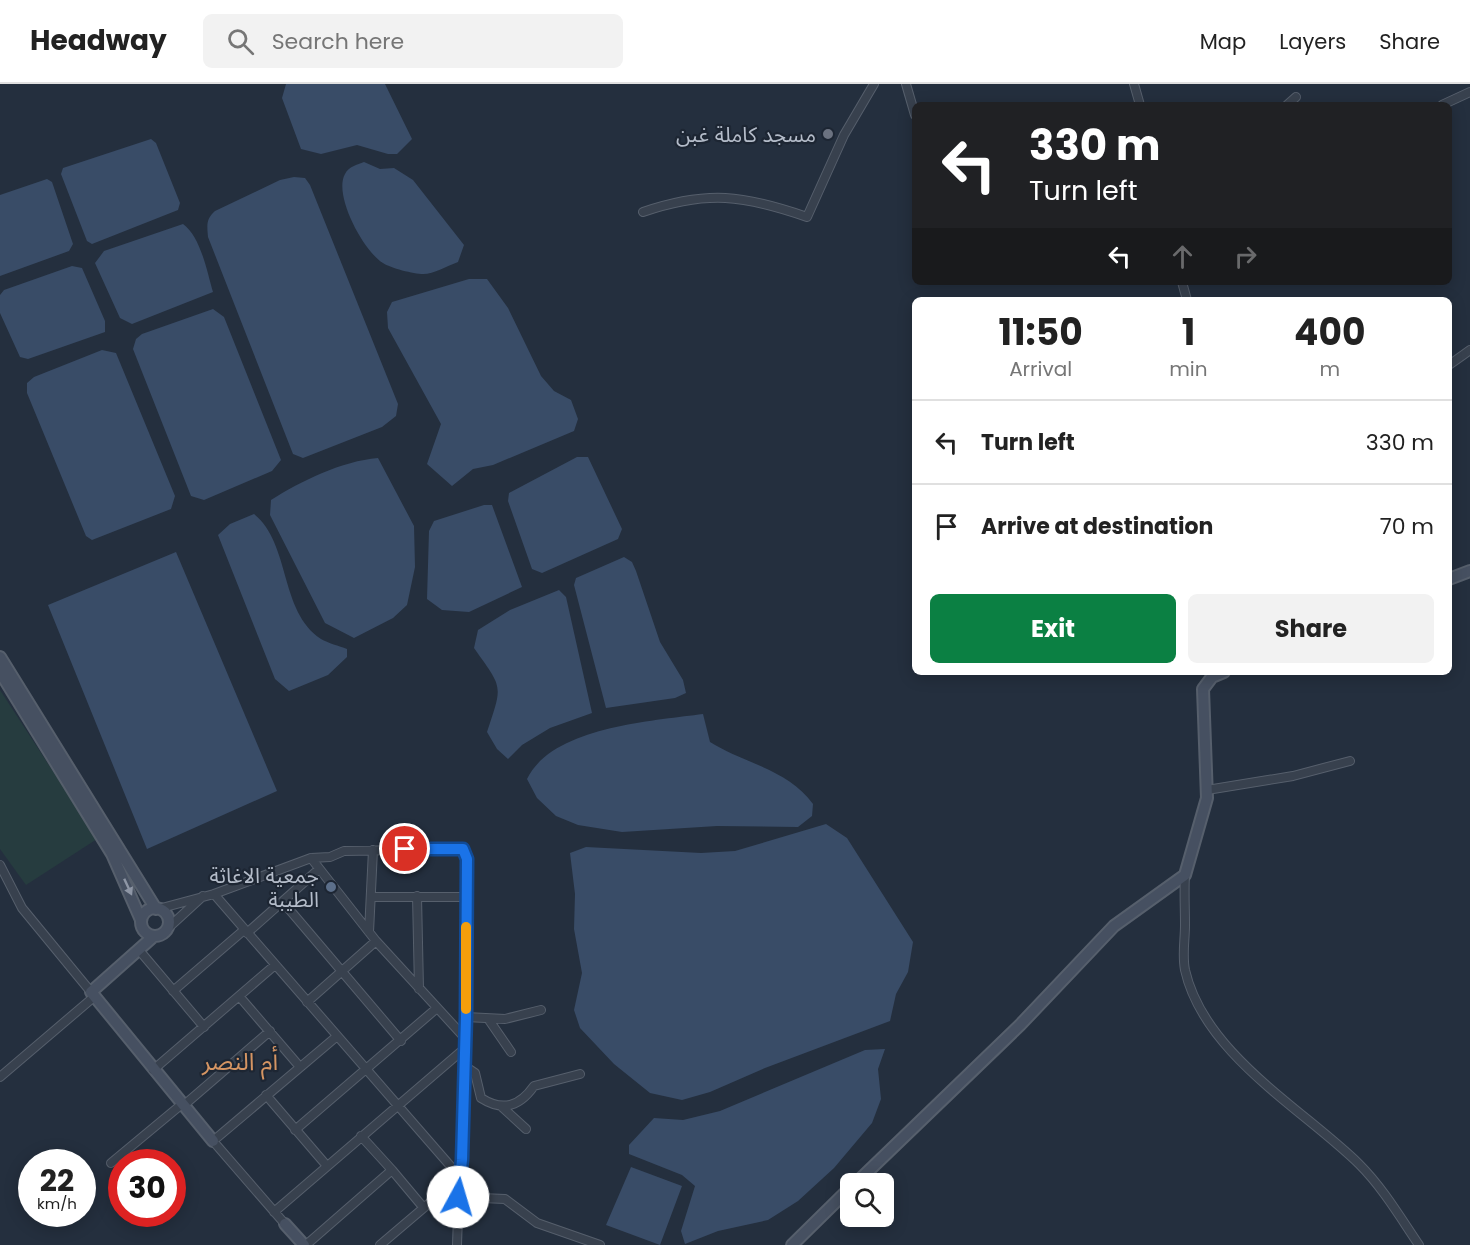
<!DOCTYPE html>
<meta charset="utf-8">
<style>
:root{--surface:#fff;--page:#f2f2f2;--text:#222;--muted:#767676;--line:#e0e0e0;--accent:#0b8043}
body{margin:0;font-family:Poppins,"Noto Sans Arabic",sans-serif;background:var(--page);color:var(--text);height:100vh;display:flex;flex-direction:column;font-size:22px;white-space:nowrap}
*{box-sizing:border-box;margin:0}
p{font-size:20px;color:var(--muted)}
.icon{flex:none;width:33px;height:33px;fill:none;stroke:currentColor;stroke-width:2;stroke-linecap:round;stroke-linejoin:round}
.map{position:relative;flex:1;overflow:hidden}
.panel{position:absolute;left:912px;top:213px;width:540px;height:378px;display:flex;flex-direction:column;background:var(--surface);border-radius:9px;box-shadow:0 3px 15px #0003}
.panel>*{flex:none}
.hud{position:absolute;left:912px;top:18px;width:540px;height:183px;border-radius:9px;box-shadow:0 3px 15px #0003;background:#202124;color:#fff;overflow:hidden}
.controls{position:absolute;left:840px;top:1089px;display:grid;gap:12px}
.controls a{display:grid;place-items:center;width:54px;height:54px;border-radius:9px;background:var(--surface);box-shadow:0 3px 15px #0003;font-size:30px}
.speed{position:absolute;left:18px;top:1065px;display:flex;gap:12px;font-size:30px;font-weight:700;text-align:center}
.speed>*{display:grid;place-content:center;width:78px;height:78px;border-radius:50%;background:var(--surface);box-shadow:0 3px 15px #0003;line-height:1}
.speed small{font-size:15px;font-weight:400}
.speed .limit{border:9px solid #d22;background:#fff;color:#111}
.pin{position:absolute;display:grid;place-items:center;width:51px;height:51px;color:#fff;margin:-26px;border:3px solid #fff;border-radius:50%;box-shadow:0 2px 6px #0007}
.me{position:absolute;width:66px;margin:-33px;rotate:6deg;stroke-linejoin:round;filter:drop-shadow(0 0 4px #0008)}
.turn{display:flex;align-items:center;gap:21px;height:126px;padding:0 18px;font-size:27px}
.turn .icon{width:78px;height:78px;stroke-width:2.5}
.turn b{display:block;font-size:42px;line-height:51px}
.lanes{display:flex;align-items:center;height:57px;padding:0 18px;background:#0003;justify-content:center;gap:30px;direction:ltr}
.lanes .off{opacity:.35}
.eta{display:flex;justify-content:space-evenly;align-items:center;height:102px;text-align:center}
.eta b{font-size:36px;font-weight:700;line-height:42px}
.cta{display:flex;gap:12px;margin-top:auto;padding:12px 18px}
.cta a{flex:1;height:69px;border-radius:9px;background:var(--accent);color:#fff;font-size:24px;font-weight:700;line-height:69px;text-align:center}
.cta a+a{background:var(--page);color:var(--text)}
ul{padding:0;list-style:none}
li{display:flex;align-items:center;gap:18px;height:84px;padding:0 18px;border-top:2px solid var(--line)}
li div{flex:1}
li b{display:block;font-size:22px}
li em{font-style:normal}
header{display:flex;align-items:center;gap:36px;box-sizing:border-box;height:84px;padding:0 30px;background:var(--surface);border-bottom:2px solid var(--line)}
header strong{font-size:28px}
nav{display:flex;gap:33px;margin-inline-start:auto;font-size:21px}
.search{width:420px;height:54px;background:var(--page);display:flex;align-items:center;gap:15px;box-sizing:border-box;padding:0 21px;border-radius:9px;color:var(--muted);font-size:22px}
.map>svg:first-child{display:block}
</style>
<header>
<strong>Headway</strong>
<div class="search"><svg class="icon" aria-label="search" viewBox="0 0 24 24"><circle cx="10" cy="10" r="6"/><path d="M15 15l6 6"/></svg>Search here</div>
<nav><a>Map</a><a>Layers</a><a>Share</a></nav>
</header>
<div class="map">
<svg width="1470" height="1161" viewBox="0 0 1470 1161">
<rect width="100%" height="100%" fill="#242f3e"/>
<!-- green -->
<path fill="#263c3f" d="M0 606 97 755 26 801 0 765Z"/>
<!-- water -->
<path fill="#394c67" d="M286 0H385L412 55 397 70H388L357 61 321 70 301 65 282 14Z
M151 55 156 59 180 119 178 126 92 160 87 157 61 90 63 84Z
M364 78 380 85 394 84 413 96 464 161 458 178C447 182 434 190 423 190 414 190 390 184 383 179 364 168 333 111 345 90 349 82 357 81 364 78Z
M294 93 305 94 310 101 398 320 396 332 382 343 303 374 293 370 208 153C207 141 206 135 215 127L280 96Z
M47 95 52 98 73 160 69 167 0 192V111Z
M183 140C201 153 207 188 213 208L132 240 120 234 95 179 104 167Z
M72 182 82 184 105 237V248L28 275 20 273 0 229V211L4 206Z
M469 195H487L508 224 541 292 554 307 571 316 578 335 574 347 493 381 473 385 452 402 427 380 441 340 388 244 387 228 392 218Z
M213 225 224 233 281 376 272 387 204 416 191 412 133 265 136 255 142 250Z
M102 266 116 269 175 412 171 425 92 456 86 452 27 309V299L34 293Z
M577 373H588L622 445 618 455 542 489 532 485 508 417 509 409Z
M378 374 414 442 415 483 407 521 393 534 354 554 325 539 270 431 271 416C301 397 342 377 378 374Z
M484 421H492L522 503 469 528 442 526 427 515 429 447 434 437Z
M254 430C291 460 279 527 321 555 328 559 339 562 347 565V573L328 591 289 607 275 595 218 451 230 440Z
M176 468 277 707 147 765 48 521Z
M624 473 632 478 636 487 660 558 683 596 686 609 675 614 606 624 574 501 576 494Z
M559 506 566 513 592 629 550 644 522 661 508 675 497 665 487 648C503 600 503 605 474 564L478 546 510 526Z
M703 630 710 658C745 680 788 685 813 720L812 732 798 743 717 742 622 748 578 741 556 732 537 714 527 695C552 643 652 637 703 630Z
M826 740 847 754 913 858 908 888 896 910 890 937 765 984 710 1008 682 1016 650 1009 614 980 580 944 574 926 582 889 574 845 575 810 570 769 586 763 701 769 735 767Z
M885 965 878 985 881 1015 872 1039 834 1084 798 1117 768 1136 718 1147 685 1160 681 1147 695 1102 682 1091 629 1070V1061L654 1034 683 1036 720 1027 865 966Z
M631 1083 682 1102 660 1161 606 1141Z"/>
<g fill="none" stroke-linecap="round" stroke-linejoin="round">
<defs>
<path id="street" d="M906 0 915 31
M1134 0 1140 21
M1287 21 1296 13
M1442 21 1470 8
M643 128C708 106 743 111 807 133L844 51 874 0
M1182 198 1187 216
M1449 281 1470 266
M1207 706 1293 692 1350 677
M311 774 376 857 465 954
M0 781 22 824 91 908
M1185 791C1184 808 1185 824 1185 841 1185 856 1182 871 1185 886 1204 970 1303 1025 1359 1080 1383 1104 1400 1133 1419 1161
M214 810 460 1093 380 1161
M417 812 419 905
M371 813H465
M283 818 401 957
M158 825 214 810 311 774 330 773 344 767 463 765 468 783 465 813 466 905 457 1161
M167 845 203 812
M369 848 373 766
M247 849 319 785
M139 866 204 943
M173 907 244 846
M239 912 300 983
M307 918 376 857
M466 933 505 935 541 926
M489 936 511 968
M463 981 475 989 481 1014C503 1028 520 1022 534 1002L580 990
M153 986 275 881
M0 993 95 912
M266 1011 327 1082
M183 1022 270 947
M501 1022 526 1045
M295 1046 437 924
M361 1052 392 1086
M111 1079 182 1020
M458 1113 505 1115 537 1139 600 1161
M274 1128 464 965
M285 1140 213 1057 336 953
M306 1161 392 1086 423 1123"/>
<path id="secondary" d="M1449 495 1470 487
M0 573 156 825
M0 588 112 770 141 836
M141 838a14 14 0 1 1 28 0a14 14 0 1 1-28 0Z
M154 852 91 908 213 1057
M855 1100 1020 941 1114 842 1185 791 1207 714 1203 605 1212 593 1224 588
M285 1140 304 1161
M792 1161 850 1104"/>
</defs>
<!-- street casing -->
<use href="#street" stroke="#565f6c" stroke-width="10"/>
<!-- secondary casing -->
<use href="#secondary" stroke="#565f6c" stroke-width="14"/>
<!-- street -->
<use href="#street" stroke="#38414e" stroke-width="8"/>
<!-- secondary -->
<use href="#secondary" stroke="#465061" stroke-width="10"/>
</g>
<!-- one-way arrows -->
<defs><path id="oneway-solid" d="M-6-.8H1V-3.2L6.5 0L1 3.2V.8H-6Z" transform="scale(1.5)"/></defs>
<use fill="#8e96a5" href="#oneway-solid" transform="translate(128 803) rotate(65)"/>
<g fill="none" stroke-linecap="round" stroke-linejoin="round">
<defs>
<path id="route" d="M405 765H463L467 775 466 933 462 1076 458 1113"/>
</defs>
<!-- route casing -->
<use href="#route" stroke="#114b97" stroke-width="15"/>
<!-- route -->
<use href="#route" stroke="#1a73e8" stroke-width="10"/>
<!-- slow -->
<path stroke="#f59e0b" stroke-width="10" d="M466 843V925"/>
</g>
<!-- markers -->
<circle fill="#6b7280" stroke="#1d2633" stroke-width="2" cx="828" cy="50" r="6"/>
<circle fill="#5c6f8a" stroke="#1d2633" stroke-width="2" cx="331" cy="803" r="6"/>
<g text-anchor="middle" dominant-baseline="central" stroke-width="4.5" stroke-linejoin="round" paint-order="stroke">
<!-- poi labels -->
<g font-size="21" fill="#b4bcc9" stroke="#1d2633" text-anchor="end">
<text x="816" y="50">مسجد كاملة غبن</text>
<text x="319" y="791">جمعية الاغاثة<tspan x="319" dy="24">الطيبة</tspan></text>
</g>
<!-- quarter labels -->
<g font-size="24" fill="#d59563" stroke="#1d2633">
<text x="240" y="977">أم النصر</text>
</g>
</g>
</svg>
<div class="controls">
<a><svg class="icon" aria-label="search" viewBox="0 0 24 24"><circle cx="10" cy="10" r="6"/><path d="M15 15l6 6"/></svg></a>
</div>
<div class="speed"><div>22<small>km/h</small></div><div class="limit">30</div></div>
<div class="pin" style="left:405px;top:765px;background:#d93025"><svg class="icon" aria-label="arrive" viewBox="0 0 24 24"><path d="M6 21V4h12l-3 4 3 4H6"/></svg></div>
<svg class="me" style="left:458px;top:1113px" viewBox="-20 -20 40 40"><circle r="19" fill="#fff"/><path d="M0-13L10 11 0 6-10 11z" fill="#1a73e8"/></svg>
<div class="hud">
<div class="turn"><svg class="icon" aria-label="left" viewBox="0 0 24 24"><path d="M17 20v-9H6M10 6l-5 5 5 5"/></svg><div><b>330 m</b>Turn left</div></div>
<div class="lanes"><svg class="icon" aria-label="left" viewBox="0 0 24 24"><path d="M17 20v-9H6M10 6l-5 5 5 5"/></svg><svg class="icon off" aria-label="ahead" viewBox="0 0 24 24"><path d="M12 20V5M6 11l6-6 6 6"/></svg><svg class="icon off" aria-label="right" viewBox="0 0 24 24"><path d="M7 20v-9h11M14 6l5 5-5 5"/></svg></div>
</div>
<section class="panel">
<div class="eta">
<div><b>11:50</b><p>Arrival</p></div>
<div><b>1</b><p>min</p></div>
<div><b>400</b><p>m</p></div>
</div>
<ul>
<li><svg class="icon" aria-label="left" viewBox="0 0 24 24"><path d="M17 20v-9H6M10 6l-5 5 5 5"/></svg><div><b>Turn left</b></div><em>330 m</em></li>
<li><svg class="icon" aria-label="arrive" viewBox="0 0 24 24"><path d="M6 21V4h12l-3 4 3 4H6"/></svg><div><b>Arrive at destination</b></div><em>70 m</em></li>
</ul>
<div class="cta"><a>Exit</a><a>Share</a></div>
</section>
</div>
